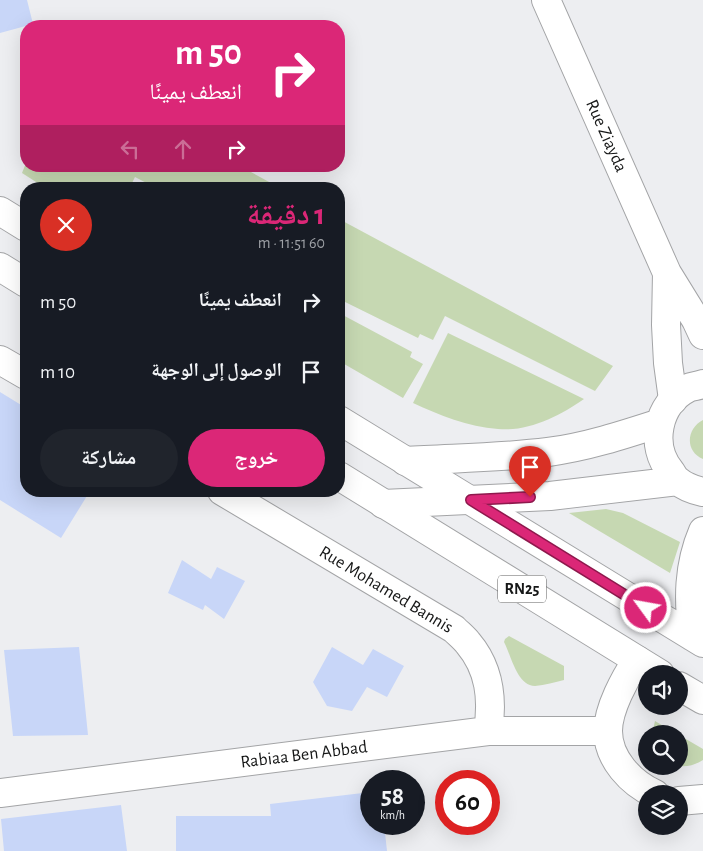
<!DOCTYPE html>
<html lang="ar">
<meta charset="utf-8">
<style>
:root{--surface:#171b24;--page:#20242c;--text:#f1f3f6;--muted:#9ea1a6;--accent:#db2777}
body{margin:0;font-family:"Alegreya Sans","Noto Naskh Arabic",sans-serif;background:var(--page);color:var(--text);direction:rtl;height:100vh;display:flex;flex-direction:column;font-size:19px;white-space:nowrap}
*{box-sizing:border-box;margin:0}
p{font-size:16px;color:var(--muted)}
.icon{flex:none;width:28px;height:28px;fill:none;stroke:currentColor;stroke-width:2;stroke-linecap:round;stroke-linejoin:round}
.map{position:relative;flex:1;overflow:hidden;direction:ltr}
.details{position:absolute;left:20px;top:182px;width:325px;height:315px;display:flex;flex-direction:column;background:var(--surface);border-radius:20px;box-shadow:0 5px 20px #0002;direction:rtl}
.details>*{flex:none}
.guide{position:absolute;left:20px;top:20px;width:325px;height:152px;border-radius:20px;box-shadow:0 5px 20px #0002;direction:rtl;background:#db2777;color:#fff;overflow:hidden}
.fabs{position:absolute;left:638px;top:665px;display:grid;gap:10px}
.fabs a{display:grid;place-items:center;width:50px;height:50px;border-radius:50%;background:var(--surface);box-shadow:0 5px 20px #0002;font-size:25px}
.speed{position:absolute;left:360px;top:770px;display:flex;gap:10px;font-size:25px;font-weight:700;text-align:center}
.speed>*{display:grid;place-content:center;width:65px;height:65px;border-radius:50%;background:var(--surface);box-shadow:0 5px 20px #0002;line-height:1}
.speed small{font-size:12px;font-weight:400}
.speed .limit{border:8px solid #d22;background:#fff;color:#111}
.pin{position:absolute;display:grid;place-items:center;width:42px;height:42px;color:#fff;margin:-51px -21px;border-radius:50% 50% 50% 0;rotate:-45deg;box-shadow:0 0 5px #0007}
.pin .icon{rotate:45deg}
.me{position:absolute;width:55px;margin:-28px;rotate:302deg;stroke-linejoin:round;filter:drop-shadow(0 0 4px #0008)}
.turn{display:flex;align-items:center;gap:18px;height:105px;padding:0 20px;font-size:22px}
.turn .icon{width:65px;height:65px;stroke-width:2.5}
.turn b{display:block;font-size:35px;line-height:42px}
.lanes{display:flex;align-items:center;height:48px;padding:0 20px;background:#0003;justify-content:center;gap:25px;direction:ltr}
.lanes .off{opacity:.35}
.round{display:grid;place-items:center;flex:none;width:52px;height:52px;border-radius:26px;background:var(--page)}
.overview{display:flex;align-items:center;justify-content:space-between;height:85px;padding:0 20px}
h1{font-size:30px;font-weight:700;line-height:38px;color:var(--accent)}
.action{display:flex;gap:10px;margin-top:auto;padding:10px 20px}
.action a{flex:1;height:58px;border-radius:30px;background:var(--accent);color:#fff;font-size:20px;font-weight:700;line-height:58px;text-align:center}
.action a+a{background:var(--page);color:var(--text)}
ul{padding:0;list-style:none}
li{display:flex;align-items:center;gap:15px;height:70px;padding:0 20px}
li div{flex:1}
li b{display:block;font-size:19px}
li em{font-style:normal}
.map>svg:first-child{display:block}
</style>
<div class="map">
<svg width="703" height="851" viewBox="0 0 703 851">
<rect width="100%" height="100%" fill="#edeef1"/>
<!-- green -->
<path fill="#c6d8b2" d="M26 163V166H240L282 189H158L135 177 129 189H47L22 173Z
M339 219 613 366 595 391 445 316 433 340 420 334 418 338 339 299V270L343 261 339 259Z
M339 313 412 352 410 357 423 364 403 398 339 361Z
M448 333 584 399C560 416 528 432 498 429 468 427 439 415 413 403Z
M703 420V459C684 451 687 428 703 420Z
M606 509 623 513 680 542 670 573 569 513Z
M509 636 564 666V680C555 682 545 685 535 686 517 686 511 655 504 642L505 639Z
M655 721 677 734H652Z
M679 735 703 749V760C695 765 688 767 678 766Z"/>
<!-- building -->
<path fill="#c8d6f8" d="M0 0H27L33 24 0 33Z
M0 392 26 408V491H90L61 538 0 500Z
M182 560 211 579 217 567 245 581 224 619 205 605 203 610 168 593Z
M79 647 88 735 13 736 4 650Z
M332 647 363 665 373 649 404 666 387 697 367 687 352 711 327 706 313 682Z
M371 792V824H384L387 851H176V816H271L270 804Z
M121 805 127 851H4L1 819Z"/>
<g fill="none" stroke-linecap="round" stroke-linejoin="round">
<defs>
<path id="street" d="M546 0 667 273 696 320 703 335
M667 273 666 325 668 363 673 400
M0 360 26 375
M222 491 454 629C459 634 464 638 468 643 490 669 493 699 488 731
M637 660C625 678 608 709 608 731 608 759 631 783 655 794
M0 793 488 731H608
M679 801 703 799"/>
<path id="secondary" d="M703 384C698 386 692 386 688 388 657 404 649 446 671 472 673 475 675 479 678 481 685 487 694 490 703 492
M405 461C453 458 501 458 548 452 586 447 623 435 660 423
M383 504 550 496 678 481"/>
<path id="primary" d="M0 211 26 227
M0 267 26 283
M339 420 703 643
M339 476 660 674
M693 637C688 600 688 566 703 531
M679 686 703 700"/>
</defs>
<!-- street casing -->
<use href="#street" stroke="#a3a4a6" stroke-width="30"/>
<!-- secondary casing -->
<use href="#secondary" stroke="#a3a4a6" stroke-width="30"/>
<!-- primary casing -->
<use href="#primary" stroke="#a3a4a6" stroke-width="30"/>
<!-- street -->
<use href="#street" stroke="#fff" stroke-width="28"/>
<!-- secondary -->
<use href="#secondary" stroke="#fff" stroke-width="28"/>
<!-- primary -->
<use href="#primary" stroke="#fff" stroke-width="28"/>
</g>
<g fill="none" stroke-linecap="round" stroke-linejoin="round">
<defs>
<path id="route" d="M530 497 471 500 646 608"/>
</defs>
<!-- route casing -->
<use href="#route" stroke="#8e194d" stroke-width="12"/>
<!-- route -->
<use href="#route" stroke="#db2777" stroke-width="9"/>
</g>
<g text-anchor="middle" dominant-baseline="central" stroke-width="5" stroke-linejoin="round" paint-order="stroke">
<!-- shield labels -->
<rect fill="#fff" stroke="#5c5d5d" stroke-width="1" x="498" y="575.5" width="48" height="27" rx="4"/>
<g font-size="16" font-weight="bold" fill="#161717">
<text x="522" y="589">RN25</text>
</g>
<!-- street labels -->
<g font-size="18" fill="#161717" stroke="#fff">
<text transform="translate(606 136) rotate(66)">Rue Ziayda</text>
<text transform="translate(386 590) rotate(31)">Rue Mohamed Bannis</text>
<text transform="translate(304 755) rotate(-7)">Rabiaa Ben Abbad</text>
</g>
</g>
</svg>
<div class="fabs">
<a><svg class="icon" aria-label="sound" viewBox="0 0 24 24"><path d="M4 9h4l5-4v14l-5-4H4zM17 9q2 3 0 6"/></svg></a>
<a><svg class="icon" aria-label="search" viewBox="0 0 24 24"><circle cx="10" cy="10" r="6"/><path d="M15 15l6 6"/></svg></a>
<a><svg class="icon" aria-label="layers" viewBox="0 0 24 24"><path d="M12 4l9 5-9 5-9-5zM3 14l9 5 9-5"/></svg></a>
</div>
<div class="speed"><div>58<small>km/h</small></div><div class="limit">60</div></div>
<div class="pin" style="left:530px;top:497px;background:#d93025"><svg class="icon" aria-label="arrive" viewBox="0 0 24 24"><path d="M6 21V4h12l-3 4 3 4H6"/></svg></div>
<svg class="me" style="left:646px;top:608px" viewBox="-20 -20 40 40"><circle r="17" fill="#db2777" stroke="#fff" stroke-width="3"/><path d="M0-11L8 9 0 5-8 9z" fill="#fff"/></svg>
<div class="guide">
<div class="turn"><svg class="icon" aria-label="right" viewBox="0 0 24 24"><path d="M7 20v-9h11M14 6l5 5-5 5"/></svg><div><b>50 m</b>انعطف يمينًا</div></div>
<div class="lanes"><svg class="icon off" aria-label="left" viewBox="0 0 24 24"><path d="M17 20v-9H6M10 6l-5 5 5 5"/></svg><svg class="icon off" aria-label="ahead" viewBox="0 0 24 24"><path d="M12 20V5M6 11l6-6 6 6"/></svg><svg class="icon" aria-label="right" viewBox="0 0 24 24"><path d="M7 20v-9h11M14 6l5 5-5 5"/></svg></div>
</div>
<section class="details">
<div class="overview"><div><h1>1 دقيقة</h1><p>60 m · 11:51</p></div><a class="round" style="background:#d93025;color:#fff"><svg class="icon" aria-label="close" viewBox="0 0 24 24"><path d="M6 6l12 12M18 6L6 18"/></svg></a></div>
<ul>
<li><svg class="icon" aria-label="right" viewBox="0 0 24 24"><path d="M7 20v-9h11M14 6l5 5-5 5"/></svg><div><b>انعطف يمينًا</b></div><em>50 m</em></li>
<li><svg class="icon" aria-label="arrive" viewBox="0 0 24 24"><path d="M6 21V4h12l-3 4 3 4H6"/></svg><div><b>الوصول إلى الوجهة</b></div><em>10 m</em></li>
</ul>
<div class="action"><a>خروج</a><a>مشاركة</a></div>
</section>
</div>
